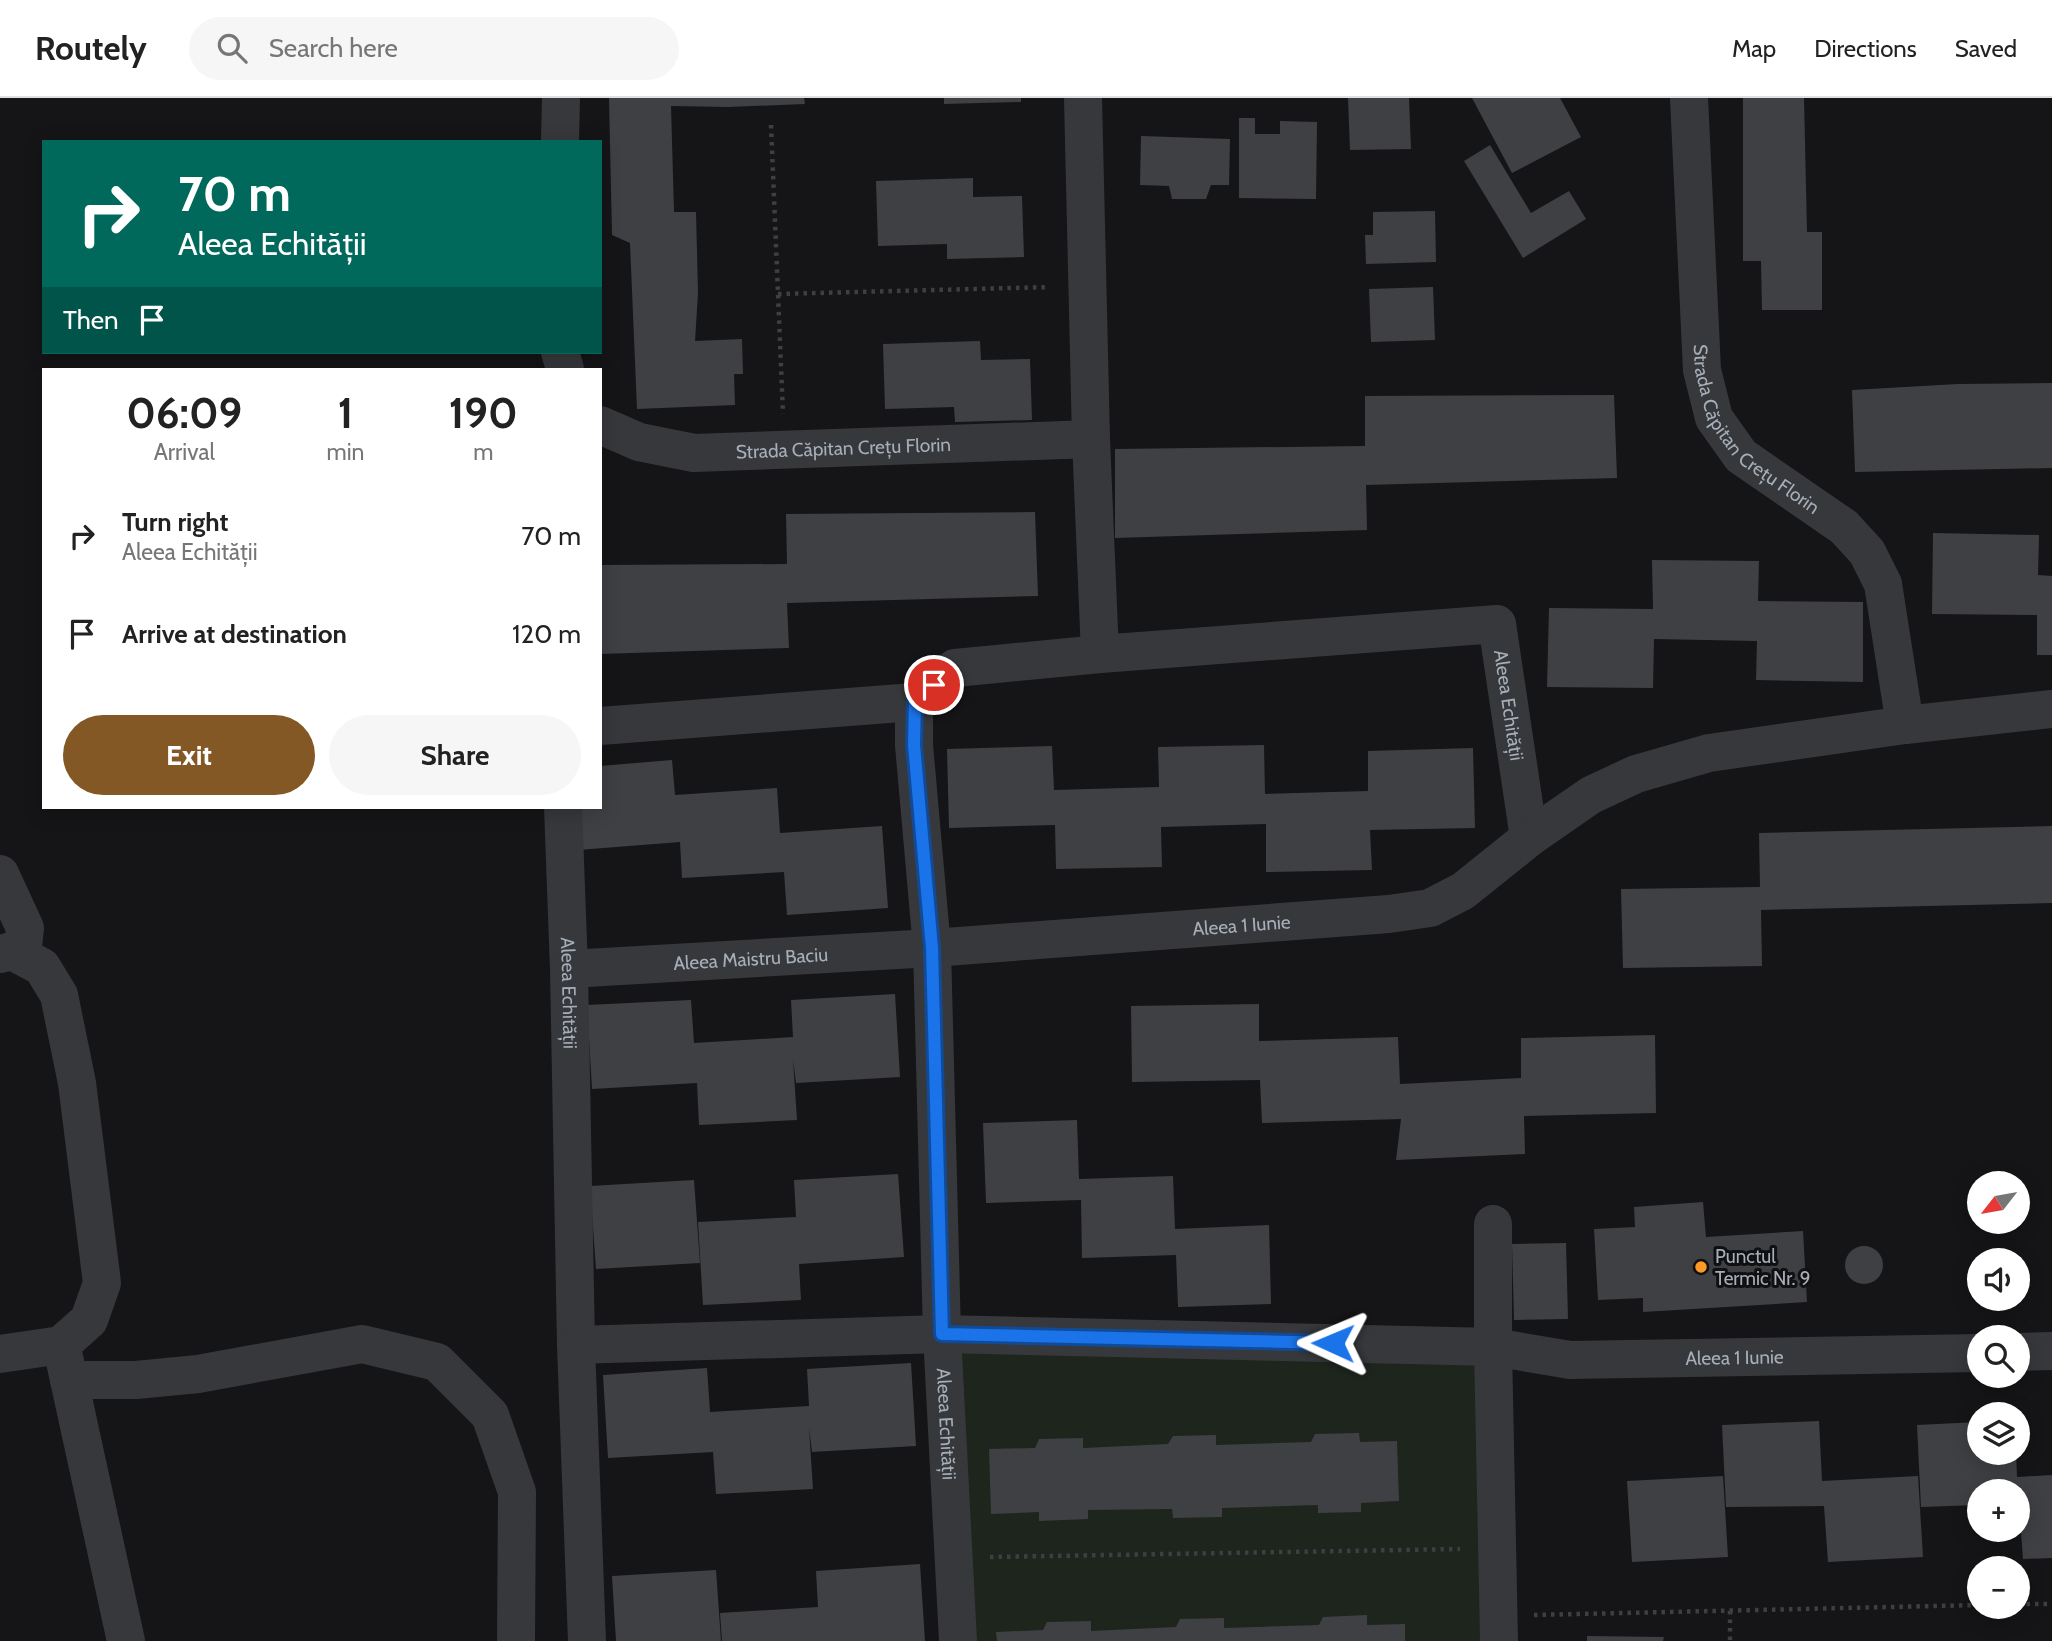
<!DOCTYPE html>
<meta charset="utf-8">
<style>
:root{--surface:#fff;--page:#f6f6f6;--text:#222;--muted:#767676;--line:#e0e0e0;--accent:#845825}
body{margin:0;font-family:Cabin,sans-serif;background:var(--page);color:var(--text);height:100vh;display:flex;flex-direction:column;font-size:26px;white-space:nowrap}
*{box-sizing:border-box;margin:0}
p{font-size:23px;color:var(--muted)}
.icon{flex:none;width:38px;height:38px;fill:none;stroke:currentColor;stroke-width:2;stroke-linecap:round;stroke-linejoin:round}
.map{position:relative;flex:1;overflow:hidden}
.sheet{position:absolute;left:42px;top:270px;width:560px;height:441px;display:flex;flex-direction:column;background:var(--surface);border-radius:0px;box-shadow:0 4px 18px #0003}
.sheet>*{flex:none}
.hud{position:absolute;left:42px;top:42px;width:560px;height:214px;border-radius:0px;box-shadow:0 4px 18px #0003;background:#00695c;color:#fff;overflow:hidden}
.needle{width:46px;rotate:239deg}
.buttons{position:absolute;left:1967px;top:1073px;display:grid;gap:14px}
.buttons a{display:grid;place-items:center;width:63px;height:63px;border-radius:50%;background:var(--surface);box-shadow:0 4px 18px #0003;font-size:35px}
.pin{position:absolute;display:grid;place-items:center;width:60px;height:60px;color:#fff;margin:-30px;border:4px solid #fff;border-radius:50%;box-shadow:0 2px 7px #0007}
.me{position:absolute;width:77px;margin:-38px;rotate:271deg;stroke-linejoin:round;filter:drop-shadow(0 0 5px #0008)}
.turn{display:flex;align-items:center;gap:24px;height:147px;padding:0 21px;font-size:32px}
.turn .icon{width:91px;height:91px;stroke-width:2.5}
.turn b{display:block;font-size:49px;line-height:60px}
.then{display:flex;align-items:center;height:66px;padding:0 21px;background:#0003;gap:14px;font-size:26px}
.eta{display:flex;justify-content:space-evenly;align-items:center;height:119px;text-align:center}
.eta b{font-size:42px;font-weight:700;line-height:49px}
.cta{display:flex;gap:14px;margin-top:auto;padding:14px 21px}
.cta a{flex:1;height:80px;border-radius:42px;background:var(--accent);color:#fff;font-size:28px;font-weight:700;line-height:80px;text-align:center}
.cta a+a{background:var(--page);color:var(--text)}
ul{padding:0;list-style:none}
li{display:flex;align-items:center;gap:21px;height:98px;padding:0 21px}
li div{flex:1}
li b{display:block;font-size:26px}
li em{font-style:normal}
header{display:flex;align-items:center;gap:42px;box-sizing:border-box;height:98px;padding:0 35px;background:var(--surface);border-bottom:2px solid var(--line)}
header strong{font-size:33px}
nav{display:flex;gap:38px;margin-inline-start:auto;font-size:24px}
.search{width:490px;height:63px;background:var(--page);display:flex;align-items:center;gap:18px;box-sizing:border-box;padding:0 24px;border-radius:38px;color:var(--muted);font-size:26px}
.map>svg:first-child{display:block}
</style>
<header>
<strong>Routely</strong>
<div class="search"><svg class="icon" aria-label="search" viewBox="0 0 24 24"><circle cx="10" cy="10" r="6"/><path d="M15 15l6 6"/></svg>Search here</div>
<nav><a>Map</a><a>Directions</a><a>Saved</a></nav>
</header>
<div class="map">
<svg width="2052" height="1543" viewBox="0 0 2052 1543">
<rect width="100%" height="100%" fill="#151517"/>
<!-- green -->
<path fill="#1d251d" d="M942 1236 1493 1249 1497 1543H958Z"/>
<!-- building -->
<path fill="#3f4044" d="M609 0H804L805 6 728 9 671 8 674 114H696L698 195 695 243 742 241 743 276H734L735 307 637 311 630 145 612 137Z
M944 0H1021V4L944 6Z
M1348 0H1409L1411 51 1350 52Z
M1472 0H1560L1581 39 1512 75Z
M1743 0H1804L1807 134H1822V212H1762L1761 163H1743Z
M1239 20H1255V36H1280V23L1317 24 1316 101 1239 100Z
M1141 38 1230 41 1229 87H1211L1206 101H1172L1169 88 1140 87Z
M1490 47 1531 115 1569 93 1586 121 1523 160 1464 63Z
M973 80V99L1022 98 1024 159 947 161V146L878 148 876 83Z
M1435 113 1436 164 1366 166 1365 137H1373V114Z
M1433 189 1435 242 1371 244 1369 191Z
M980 243 981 262 1030 261 1032 322 955 324 954 309 885 311 883 246Z
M2052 285V370L1855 374 1852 292 1958 286Z
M1614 297 1617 380 1366 387 1367 432 1115 440V351L1365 348V298Z
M1035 414 1038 498 787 505 789 550 600 556V467L787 466 786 416Z
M1933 435 2039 437 2038 477 2052 478V557H2037V517L1932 516Z
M1652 462 1759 463 1758 503 1863 504V584L1756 582 1757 543 1654 541 1653 590 1547 589 1549 510 1653 511Z
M1264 647 1265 696 1368 693V653L1473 650 1475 730 1370 732 1372 772 1266 774V726L1161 729 1162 769 1056 771 1055 727 949 730 947 651 1052 648 1054 692 1159 689 1158 649Z
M672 662 675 697 777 690 780 735 882 728 888 810 787 817 784 774 682 780 680 744 578 752 575 709H600V668Z
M2052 728V805L1761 812 1762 868 1623 870 1621 791 1760 789 1759 735Z
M895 896 900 979 796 985 793 961 797 1022 699 1027 697 985 592 991 587 907 691 902 694 945 793 939 791 902Z
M1259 906V943L1398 939 1400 986 1521 980V940L1655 937 1656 1015 1524 1018 1525 1056 1396 1062 1401 1021 1262 1025 1260 982 1132 984 1131 908Z
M1077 1022 1079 1081 1173 1078 1175 1131 1269 1127 1271 1206 1178 1209 1176 1157 1082 1160 1081 1102 986 1105 983 1025Z
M898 1076 904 1159 799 1166 801 1202 703 1207 698 1124 796 1119 794 1082Z
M694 1082 700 1165 596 1171 590 1088Z
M1703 1104 1706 1139 1803 1133 1807 1204 1643 1214V1200L1598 1202 1594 1131 1635 1129 1634 1109Z
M1566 1145 1568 1221 1514 1222 1512 1146Z
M1845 1167a19 19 0 1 1 38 0a19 19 0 1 1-38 0Z
M911 1265 916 1348 812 1354 809 1330 813 1391 716 1396 713 1354 608 1360 603 1277 707 1270 710 1314 809 1308 807 1271Z
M1819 1323 1822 1383 1918 1378 1923 1459 1828 1464 1824 1408 1726 1409 1722 1327Z
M1979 1324V1354H2016L2017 1379 2052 1377V1460L2023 1461 2018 1393H1979V1407L1921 1409 1917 1327Z
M1359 1335 1360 1344 1397 1343 1399 1403 1361 1405V1414L1318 1415V1407L1222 1410V1419L1173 1420 1172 1411 1088 1412V1421L1039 1423V1414L991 1416 989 1351 1035 1350 1039 1341 1083 1340V1350L1168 1346 1173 1338 1216 1337V1347L1311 1344 1315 1336Z
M1723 1378 1728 1459 1632 1464 1627 1383Z
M920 1466 925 1543H722L720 1515 818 1509 816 1473Z
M716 1472 721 1543H616L612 1478Z
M1367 1517V1527L1405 1526V1543H997L996 1534 1043 1532 1047 1524 1091 1523V1533L1176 1529 1180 1521 1224 1520V1530L1319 1527 1323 1519Z
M1587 1538 1664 1539 1663 1543H1587Z"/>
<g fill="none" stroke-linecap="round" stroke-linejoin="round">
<!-- path -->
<path stroke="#3c3f43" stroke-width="4.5" stroke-dasharray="3.5 5" stroke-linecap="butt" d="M771 27 783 316
M778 196 1050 189
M990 1459 1460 1451
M2018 1506H2052
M1730 1513V1543
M1534 1517 1979 1507"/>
<!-- minor -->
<g stroke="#36383c" stroke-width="38">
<path d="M1083 0 1091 341 1100 556"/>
<path id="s1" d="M1689 0 1702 272 1714 320 1741 358 1844 429 1867 454 1883 486 1905 627"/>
<path d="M560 44 561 0"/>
<path d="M560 254 565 271"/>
<path id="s2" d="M600 327 639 344 694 355 1091 341"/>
<path id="s3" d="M914 604V647L932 850 942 1236 958 1543"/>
<path id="s4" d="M600 628 914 604 955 570 1100 556 1497 526 1529 740"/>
<path id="s5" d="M563 709 569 871 576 1247 587 1543"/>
<path d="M0 776 25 830 22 858"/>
<path d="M0 856 12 853 42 869 59 897 77 985 102 1185 89 1222 61 1247 0 1256"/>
<path id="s6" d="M569 871 932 850 1389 816 1430 810 1463 793 1529 740 1591 697 1636 676 1709 655 1905 627 2052 611"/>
<path d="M1493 1126V1249L1499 1543"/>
<path id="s7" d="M576 1247 942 1236 1493 1249 1570 1262 1979 1255"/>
<path d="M2018 1254 2052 1253"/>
<path d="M64 1259 126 1543"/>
<path d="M69 1282H136L198 1276 362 1246 437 1264 490 1317 517 1394 516 1543"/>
</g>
</g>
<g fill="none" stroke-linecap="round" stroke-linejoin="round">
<defs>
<path id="route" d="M934 587 915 604 914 647 932 850 942 1236 1333 1245"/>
</defs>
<!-- route casing -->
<use href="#route" stroke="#114b97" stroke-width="18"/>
<!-- route -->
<use href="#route" stroke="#1a73e8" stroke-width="12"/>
</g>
<!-- markers -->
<circle fill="#fc9a28" stroke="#101012" stroke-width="2.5" cx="1701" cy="1169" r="7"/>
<g text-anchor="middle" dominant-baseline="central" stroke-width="6" stroke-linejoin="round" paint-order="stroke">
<!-- street labels -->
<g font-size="19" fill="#a6aeb8" stroke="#101012">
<text stroke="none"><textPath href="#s1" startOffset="354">Strada Căpitan Crețu Florin</textPath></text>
<text stroke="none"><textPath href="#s2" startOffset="248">Strada Căpitan Crețu Florin</textPath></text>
<text stroke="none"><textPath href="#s4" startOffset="994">Aleea Echității</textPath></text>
<text stroke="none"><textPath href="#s6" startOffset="674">Aleea 1 Iunie</textPath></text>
<text stroke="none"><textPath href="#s6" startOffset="182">Aleea Maistru Baciu</textPath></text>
<text stroke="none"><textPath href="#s5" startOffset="186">Aleea Echității</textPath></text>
<text stroke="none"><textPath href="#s7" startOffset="1160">Aleea 1 Iunie</textPath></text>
<text stroke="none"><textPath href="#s3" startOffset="723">Aleea Echității</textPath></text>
</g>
<!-- poi labels -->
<g font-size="19" fill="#a6aeb8" stroke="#101012" text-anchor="start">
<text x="1715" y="1158">Punctul<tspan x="1715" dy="22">Termic Nr. 9</tspan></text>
</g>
</g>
</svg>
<div class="buttons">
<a><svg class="needle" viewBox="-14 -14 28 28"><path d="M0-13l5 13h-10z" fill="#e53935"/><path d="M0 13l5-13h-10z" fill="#767676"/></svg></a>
<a><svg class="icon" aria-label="sound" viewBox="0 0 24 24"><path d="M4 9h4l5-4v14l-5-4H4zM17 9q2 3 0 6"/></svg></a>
<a><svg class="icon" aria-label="search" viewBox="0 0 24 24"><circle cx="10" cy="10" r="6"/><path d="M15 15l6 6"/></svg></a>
<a><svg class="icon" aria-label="layers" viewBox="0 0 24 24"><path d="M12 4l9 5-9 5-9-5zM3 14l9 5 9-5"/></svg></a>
<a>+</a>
<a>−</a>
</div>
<div class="pin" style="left:934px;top:587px;background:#d93025"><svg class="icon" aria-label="arrive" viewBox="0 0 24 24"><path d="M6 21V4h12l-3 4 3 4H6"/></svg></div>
<svg class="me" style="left:1333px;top:1245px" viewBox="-20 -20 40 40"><path d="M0-17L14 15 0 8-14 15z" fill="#1a73e8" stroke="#fff" stroke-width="4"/></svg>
<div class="hud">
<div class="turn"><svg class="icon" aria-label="right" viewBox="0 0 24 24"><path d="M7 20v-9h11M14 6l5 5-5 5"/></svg><div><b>70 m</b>Aleea Echității</div></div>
<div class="then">Then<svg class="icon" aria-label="arrive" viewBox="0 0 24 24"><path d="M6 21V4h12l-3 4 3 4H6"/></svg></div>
</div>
<section class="sheet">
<div class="eta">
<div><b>06:09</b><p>Arrival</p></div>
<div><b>1</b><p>min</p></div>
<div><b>190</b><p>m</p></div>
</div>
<ul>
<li><svg class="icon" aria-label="right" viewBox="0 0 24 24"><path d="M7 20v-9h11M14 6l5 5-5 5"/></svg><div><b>Turn right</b><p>Aleea Echității</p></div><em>70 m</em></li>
<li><svg class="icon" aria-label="arrive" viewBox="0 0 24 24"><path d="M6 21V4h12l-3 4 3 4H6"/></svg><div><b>Arrive at destination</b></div><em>120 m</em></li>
</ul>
<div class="cta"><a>Exit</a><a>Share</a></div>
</section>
</div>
